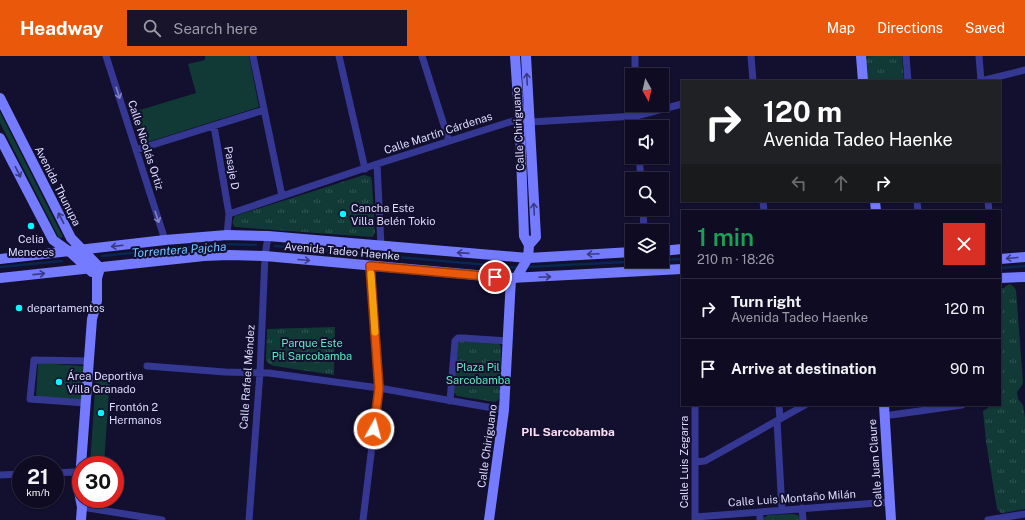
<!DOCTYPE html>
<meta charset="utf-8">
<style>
:root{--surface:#0e0b23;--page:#17142b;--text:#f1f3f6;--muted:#9b9ba6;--line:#2e2b41;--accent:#ea580c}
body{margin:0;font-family:"Public Sans",sans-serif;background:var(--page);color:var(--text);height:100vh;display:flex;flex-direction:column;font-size:15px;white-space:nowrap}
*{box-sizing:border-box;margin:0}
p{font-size:13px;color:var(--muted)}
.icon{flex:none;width:22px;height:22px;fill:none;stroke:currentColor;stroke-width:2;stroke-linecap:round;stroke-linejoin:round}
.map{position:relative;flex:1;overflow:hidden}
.side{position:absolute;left:681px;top:154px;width:320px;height:196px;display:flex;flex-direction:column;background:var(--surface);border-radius:0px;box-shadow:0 1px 3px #0004,0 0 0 1px var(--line)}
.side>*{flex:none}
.hud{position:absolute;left:681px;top:24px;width:320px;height:122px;border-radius:0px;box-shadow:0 1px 3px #0004,0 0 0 1px var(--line);background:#202124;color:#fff;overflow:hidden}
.needle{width:26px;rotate:172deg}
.fabs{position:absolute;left:625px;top:12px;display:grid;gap:8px}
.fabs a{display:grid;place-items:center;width:44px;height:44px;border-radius:0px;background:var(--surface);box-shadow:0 1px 3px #0004,0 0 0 1px var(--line);font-size:20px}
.speed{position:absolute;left:12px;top:400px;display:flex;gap:8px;font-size:20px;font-weight:700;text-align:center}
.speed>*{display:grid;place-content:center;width:52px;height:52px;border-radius:50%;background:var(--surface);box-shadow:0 1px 3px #0004,0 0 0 1px var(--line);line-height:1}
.speed small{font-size:10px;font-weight:400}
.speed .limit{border:6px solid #d22;background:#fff;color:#111}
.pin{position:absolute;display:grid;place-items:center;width:34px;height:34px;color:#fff;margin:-17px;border:2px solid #fff;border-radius:50%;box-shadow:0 1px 4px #0007}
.me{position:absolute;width:44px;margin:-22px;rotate:7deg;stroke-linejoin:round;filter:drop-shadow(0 0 3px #0008)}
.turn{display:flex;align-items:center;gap:14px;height:84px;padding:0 16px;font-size:18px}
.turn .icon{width:52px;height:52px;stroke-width:2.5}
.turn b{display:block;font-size:28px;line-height:34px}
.lanes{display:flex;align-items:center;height:38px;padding:0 16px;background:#0003;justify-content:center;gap:20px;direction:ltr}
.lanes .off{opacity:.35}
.round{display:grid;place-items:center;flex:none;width:42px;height:42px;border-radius:0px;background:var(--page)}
.head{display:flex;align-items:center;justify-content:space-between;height:68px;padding:0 16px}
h1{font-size:24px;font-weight:600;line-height:30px;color:#1e9e55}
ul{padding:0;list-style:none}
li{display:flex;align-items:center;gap:12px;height:60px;padding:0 16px;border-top:1px solid var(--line)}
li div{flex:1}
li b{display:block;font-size:15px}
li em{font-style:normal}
header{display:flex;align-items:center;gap:24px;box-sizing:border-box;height:56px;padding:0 20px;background:var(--accent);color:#fff}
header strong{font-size:19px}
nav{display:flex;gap:22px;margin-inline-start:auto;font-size:14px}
.search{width:280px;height:36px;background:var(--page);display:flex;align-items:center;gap:10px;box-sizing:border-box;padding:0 14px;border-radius:0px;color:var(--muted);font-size:15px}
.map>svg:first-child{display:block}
</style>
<header>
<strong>Headway</strong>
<div class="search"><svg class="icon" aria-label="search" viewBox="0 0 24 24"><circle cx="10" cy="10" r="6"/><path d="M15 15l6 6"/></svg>Search here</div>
<nav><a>Map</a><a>Directions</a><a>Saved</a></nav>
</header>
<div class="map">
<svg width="1025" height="464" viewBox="0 0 1025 464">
<defs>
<pattern id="park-tufts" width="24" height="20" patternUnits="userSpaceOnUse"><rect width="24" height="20" fill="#113a36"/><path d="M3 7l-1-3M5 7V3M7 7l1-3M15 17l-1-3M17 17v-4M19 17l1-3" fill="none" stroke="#335654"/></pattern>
</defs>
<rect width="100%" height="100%" fill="#120f2f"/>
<!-- grass -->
<path fill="#113a36" d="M205 0H249L259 51 142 88 130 57 196 37 188 8 205 4Z
M0 56 63 181 59 182 0 67Z
M38 307 83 310 81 345 36 342Z
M96 319 110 320 104 409H90Z"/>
<!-- park -->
<path fill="url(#park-tufts)" d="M864 0H902L904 25H866Z
M364 119 371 121 372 126 375 177 374 179 372 181 235 171C232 168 232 164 235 160Z
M1010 228 1014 231 1016 234 1023 327C1021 331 1019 333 1017 336L1018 343 1023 349 1025 362V453L1003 457H1001L997 453 986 385 983 355 988 352 990 349H1000V232H1004L1006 230Z
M335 271 334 319 274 310 269 308 266 304 267 273Z
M460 285 498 286 500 289 501 292 500 341 498 344 495 346 457 340 455 338 454 336 458 288Z
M793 458 798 459 800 464H763L765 461 768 459Z"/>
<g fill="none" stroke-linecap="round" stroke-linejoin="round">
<!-- stream -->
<path stroke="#052752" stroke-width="2.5" d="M275 190 520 212
M102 200 197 190 224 188 256 189
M662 204 682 203
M0 211 62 205
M527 211 645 205
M1000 212 1025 210"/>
<!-- street -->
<path stroke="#353893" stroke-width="7" d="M106 0 165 184
M253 0 282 140
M339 0 365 113
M422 0 449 85
M635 0V19
M751 0 753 25
M906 0 908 25
M979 0 981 25
M981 25 1025 14
M636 49 637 71
M214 70 229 158
M136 94 264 54
M639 101 641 123
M377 108 381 190
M763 145 764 155
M917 145 918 155
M988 145 989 155
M643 153 644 175
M227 179 229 158 377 108 513 65 530 66 636 60 682 48
M147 310 225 316 269 317 379 332 504 354
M450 345 455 285 458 282H463L508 285
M86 347 30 343 34 304 89 305
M779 349 780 363
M884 360 962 349
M777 365 782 454
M695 406 705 405 805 349
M55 417 73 416 80 417
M0 419 21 418
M82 451 162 464
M802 452 803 464
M760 456V464
M695 461 890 446
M249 464 260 316 265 200 268 180
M363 464 379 332 370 210
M695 464V349
M988 464 1025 458"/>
<!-- secondary -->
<path stroke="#747bff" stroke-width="10" d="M515 0 520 73 524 180 529 189 528 202 516 222
M526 0 536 181 529 189
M861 0 863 25
M0 42 71 182 100 212 97 222V245L92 263 81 409
M0 82 53 184 70 196 92 216
M875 145 876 155
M662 195 682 193
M0 203 165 184 227 179 268 180 528 202 632 196
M1000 203 1025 201
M0 222 204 200 229 199 265 200 511 222 682 213
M1000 222 1025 221
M884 349 891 464
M81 464 82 451 79 436 81 410
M489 464 504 354 511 222"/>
</g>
<!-- one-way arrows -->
<defs><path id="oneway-shaft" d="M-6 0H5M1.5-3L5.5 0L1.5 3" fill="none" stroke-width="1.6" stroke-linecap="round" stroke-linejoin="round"/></defs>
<g stroke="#393a82">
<use href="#oneway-shaft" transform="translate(527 23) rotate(-93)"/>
<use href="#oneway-shaft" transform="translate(18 116) rotate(63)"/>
<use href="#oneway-shaft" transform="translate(534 153) rotate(-93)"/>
<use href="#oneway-shaft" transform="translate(61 162) rotate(-117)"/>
<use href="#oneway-shaft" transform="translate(117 190) rotate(173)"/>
<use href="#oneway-shaft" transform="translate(463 197) rotate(-176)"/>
<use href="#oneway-shaft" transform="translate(593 198) rotate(177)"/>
<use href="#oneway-shaft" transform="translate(1012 202) rotate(175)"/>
<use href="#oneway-shaft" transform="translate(304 204) rotate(5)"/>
<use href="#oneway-shaft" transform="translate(39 218) rotate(-6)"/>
<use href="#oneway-shaft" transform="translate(545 221) rotate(-3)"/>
</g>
<g stroke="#8282c4">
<use href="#oneway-shaft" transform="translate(118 37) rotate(72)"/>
<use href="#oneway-shaft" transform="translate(157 161) rotate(72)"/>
</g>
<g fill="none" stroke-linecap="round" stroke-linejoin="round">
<defs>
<path id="route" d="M374 373 379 332 370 210 495 221"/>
</defs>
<!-- route casing -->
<use href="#route" stroke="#983908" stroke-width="10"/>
<!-- route -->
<use href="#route" stroke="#ea580c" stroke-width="7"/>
<!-- slow -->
<path stroke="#f59e0b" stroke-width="7" d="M371 218 375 276"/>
</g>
<!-- markers -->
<g fill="#09f8ff" stroke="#120f2f" stroke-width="1.5">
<circle cx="343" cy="158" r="4"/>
<circle cx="31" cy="170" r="4"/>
<circle cx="19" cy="252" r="4"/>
<circle cx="59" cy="326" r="4"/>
<circle cx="101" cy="357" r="4"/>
</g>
<g text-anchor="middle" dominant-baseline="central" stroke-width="4" stroke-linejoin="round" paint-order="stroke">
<!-- street labels -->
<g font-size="11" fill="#dfddff" stroke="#120f2f">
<text transform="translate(518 73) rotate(-93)">Calle Chiriguano</text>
<text transform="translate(438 77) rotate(-18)">Calle Martín Cárdenas</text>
<text transform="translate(146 89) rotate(72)">Calle Nicolás Ortiz</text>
<text transform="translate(232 112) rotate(80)">Pasaje D</text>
<text transform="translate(58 130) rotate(63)">Avenida Thunupa</text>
<text transform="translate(342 195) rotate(5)">Avenida Tadeo Haenke</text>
<text transform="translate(247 321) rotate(-86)">Calle Rafael Méndez</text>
<text transform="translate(487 390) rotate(-82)">Calle Chiriguano</text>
<text transform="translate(684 406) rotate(-90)">Calle Luis Zegarra</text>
<text transform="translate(875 407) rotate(-94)">Calle Juan Claure</text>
<text transform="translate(792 442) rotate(-4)">Calle Luis Montaño Milán</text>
</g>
<!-- poi labels -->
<g font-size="11" fill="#dfddff" stroke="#120f2f" text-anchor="start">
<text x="351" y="152">Cancha Este<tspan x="351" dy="13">Villa Belén Tokio</tspan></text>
<text x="31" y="183" text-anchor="middle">Celia<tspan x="31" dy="13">Meneces</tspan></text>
<text x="27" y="252">departamentos</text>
<text x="67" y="320">Área Deportiva<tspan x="67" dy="13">Villa Granado</tspan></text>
<text x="109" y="351">Frontón 2<tspan x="109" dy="13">Hermanos</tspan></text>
</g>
<!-- park labels -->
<g font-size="11" fill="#5bedbe" stroke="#120f2f">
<text x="312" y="287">Parque Este<tspan x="312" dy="13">Pil Sarcobamba</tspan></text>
<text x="478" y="311">Plaza Pil<tspan x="478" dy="13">Sarcobamba</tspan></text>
</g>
<!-- water labels -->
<g font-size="12" font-style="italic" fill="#6bc5ff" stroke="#120f2f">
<text transform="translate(179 194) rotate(-4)">Torrentera Pajcha</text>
</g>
<!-- neighbourhood labels -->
<g font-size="12" font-weight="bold" fill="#ffdff6" stroke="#120f2f">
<text x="568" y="376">PIL Sarcobamba</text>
</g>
</g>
</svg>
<div class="fabs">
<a><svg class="needle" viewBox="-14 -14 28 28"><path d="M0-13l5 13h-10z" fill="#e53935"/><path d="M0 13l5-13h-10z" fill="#9b9ba6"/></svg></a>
<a><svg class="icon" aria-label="sound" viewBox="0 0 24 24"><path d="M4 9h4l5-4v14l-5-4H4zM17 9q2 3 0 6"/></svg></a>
<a><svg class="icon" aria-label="search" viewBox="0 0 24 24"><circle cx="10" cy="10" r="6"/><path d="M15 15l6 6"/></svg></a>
<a><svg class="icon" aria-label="layers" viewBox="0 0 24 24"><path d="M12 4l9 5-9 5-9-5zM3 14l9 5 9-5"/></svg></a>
</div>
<div class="speed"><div>21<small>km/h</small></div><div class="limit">30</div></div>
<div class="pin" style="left:495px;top:221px;background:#d93025"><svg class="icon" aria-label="arrive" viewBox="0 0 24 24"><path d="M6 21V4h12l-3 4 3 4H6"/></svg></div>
<svg class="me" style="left:374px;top:373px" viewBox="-20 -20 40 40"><circle r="17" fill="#ea580c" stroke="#fff" stroke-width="3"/><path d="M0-11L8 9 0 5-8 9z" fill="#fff"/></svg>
<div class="hud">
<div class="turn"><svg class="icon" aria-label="right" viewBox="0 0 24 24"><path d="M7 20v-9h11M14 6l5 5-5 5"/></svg><div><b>120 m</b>Avenida Tadeo Haenke</div></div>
<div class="lanes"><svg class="icon off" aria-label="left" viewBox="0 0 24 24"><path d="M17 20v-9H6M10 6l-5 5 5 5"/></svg><svg class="icon off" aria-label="ahead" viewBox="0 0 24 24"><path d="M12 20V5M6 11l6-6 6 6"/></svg><svg class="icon" aria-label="right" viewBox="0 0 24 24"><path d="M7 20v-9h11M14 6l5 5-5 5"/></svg></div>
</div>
<section class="side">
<div class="head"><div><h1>1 min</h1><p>210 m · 18:26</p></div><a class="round" style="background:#d93025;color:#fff"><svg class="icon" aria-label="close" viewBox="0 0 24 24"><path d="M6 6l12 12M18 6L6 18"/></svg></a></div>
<ul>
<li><svg class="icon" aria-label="right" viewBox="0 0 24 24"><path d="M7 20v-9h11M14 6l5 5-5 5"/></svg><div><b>Turn right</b><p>Avenida Tadeo Haenke</p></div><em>120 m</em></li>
<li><svg class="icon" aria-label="arrive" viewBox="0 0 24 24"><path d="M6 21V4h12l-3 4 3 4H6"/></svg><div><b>Arrive at destination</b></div><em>90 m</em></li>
</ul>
</section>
</div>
